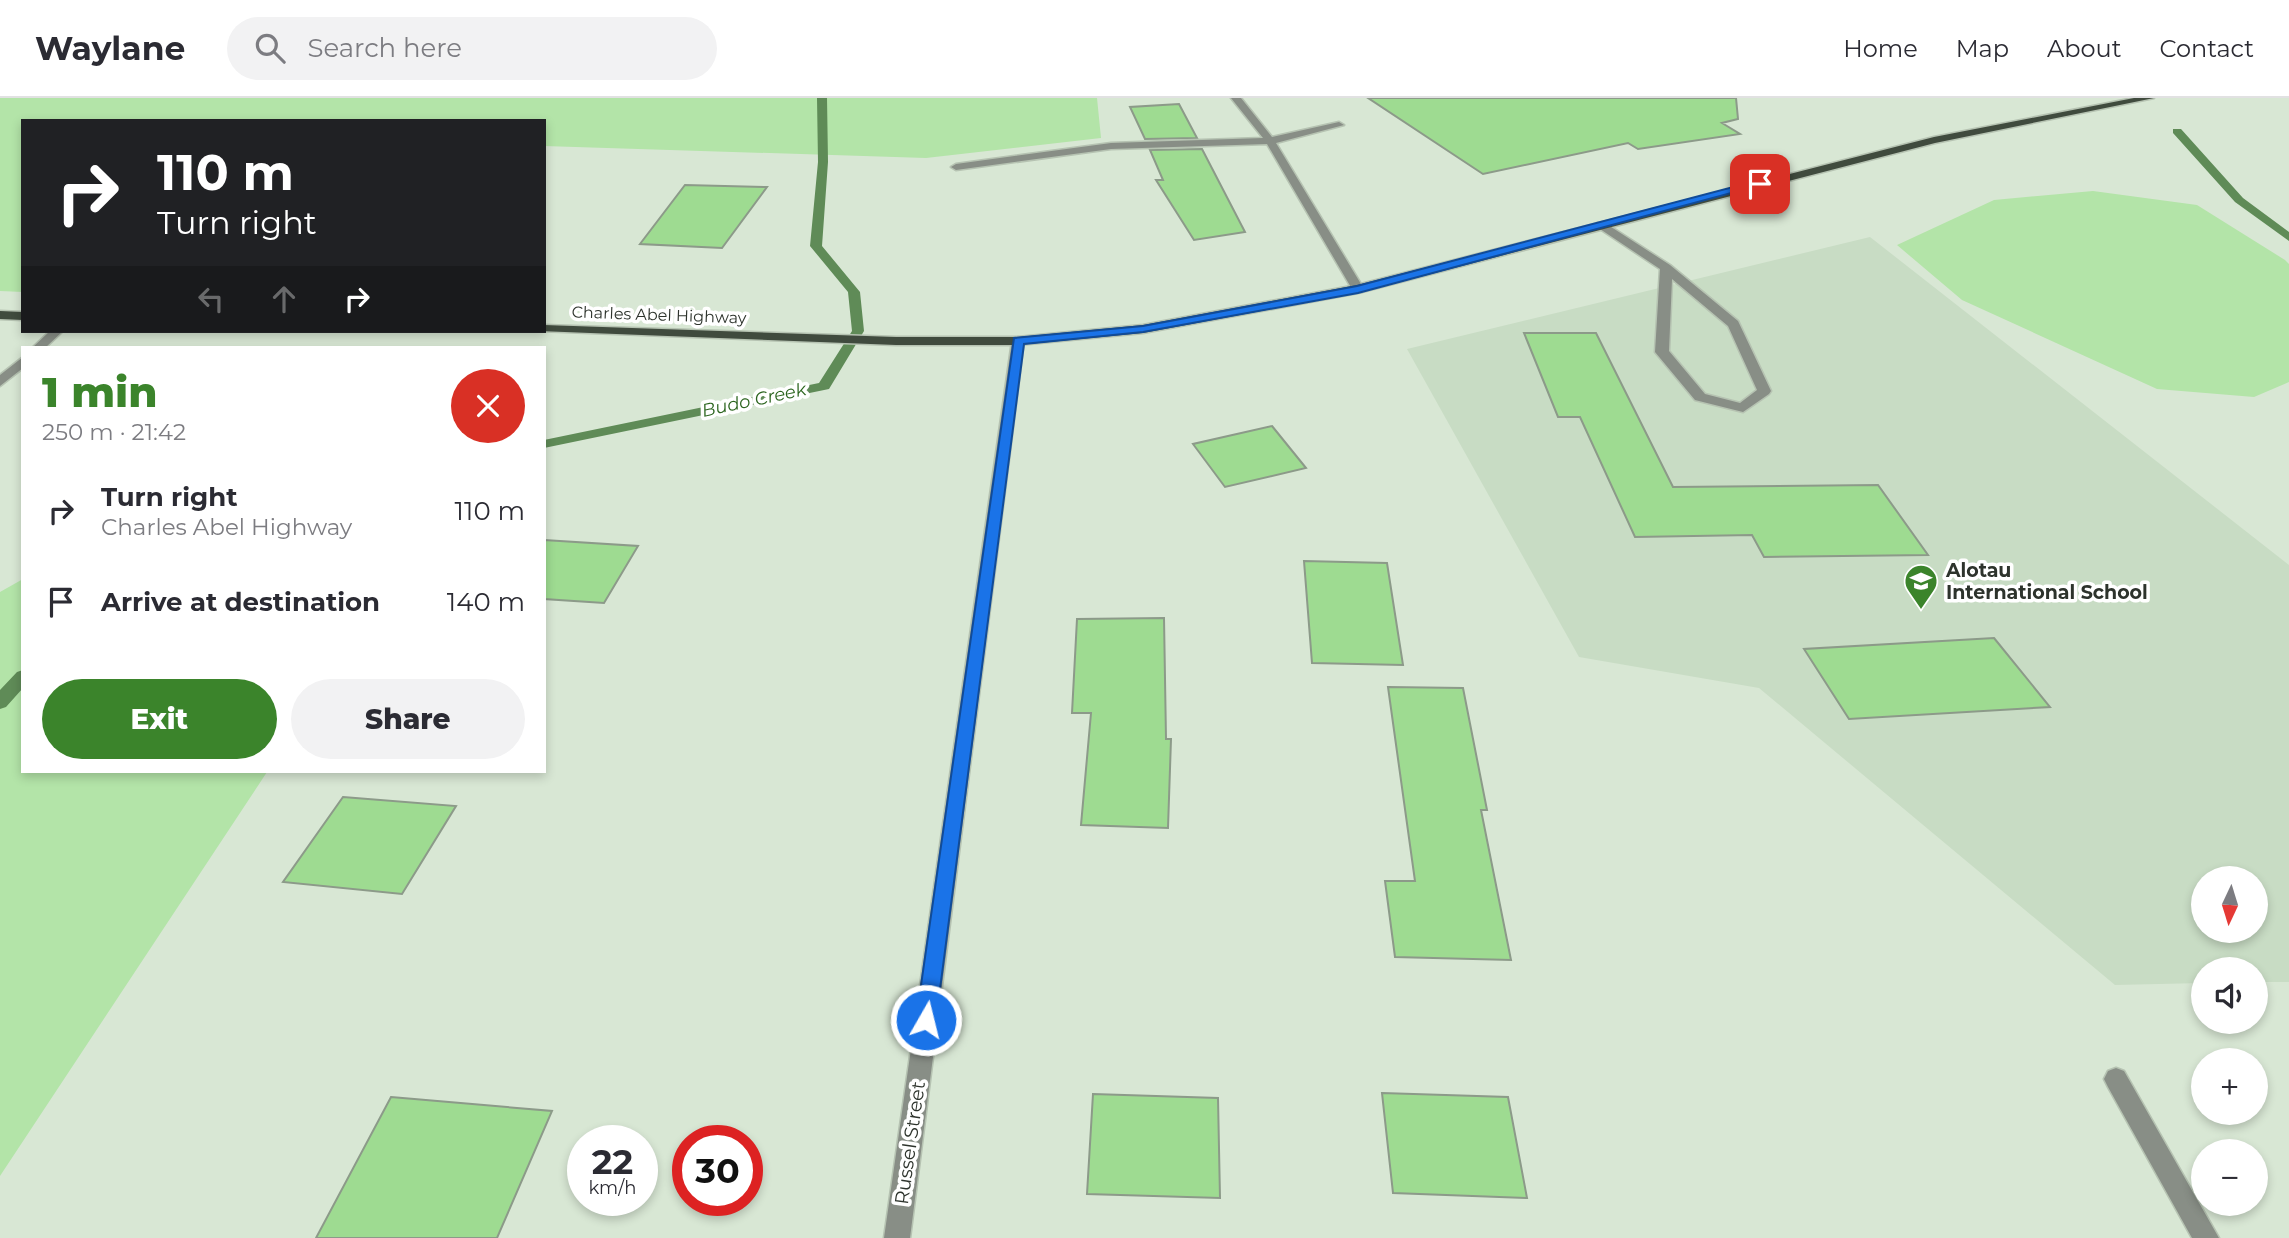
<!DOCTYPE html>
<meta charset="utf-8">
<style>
:root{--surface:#fff;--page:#f2f2f3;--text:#2b2b33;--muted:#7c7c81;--line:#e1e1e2;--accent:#3b842b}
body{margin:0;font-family:Montserrat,sans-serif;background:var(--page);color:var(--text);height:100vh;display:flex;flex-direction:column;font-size:26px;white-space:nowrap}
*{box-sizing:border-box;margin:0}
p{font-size:23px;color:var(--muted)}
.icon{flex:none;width:38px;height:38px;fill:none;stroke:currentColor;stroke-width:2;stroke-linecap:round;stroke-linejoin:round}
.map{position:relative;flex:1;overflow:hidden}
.details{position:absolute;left:21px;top:248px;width:525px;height:427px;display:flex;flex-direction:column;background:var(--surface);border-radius:0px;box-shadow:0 4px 10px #0003}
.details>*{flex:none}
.hud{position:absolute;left:21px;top:21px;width:525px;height:214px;border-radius:0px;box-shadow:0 4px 10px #0003;background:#202124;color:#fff;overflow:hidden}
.needle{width:46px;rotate:184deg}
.buttons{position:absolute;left:2191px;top:768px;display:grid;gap:14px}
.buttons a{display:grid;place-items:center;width:77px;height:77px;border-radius:50%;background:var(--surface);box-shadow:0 4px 10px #0003;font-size:35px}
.speed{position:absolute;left:567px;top:1027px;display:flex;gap:14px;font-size:35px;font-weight:700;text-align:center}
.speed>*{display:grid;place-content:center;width:91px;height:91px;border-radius:50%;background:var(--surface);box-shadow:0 4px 10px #0003;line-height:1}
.speed small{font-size:18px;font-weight:400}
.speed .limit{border:10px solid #d22;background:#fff;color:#111}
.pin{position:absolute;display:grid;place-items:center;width:60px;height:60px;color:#fff;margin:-30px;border-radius:14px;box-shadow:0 4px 10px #0006}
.me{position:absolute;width:77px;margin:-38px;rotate:8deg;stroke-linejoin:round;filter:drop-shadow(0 0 5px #0008)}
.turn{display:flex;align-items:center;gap:24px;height:147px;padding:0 21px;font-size:32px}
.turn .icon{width:91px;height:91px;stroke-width:2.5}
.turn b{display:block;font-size:49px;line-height:60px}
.lanes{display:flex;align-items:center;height:66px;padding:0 21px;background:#0003;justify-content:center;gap:35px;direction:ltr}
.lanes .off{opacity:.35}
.round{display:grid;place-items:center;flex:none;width:74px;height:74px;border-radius:37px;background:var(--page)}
.overview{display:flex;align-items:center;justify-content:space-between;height:119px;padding:0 21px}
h1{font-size:42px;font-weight:800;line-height:52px;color:var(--accent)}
.button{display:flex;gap:14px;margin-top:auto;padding:14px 21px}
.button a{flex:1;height:80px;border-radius:42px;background:var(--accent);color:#fff;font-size:28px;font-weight:800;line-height:80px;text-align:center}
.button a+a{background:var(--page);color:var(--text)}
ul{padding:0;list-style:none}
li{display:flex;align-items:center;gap:21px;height:91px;padding:0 21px}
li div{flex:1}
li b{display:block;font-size:26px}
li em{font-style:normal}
header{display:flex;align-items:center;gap:42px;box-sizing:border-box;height:98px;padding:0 35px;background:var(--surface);border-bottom:2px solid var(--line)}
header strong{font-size:33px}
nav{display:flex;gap:38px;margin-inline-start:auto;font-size:24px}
.search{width:490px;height:63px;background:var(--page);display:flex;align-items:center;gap:18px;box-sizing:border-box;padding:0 24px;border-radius:38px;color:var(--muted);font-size:26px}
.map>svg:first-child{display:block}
</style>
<header>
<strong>Waylane</strong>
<div class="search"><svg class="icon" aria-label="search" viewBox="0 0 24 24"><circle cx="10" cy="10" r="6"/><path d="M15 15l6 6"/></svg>Search here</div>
<nav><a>Home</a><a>Map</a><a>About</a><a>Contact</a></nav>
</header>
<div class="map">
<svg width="2289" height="1140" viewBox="0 0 2289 1140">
<rect width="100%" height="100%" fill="#d8e7d4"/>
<!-- built -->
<path fill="#c8dcc4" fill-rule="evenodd" d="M1870 139 2289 467V884H2256V872H2203V885L2115 887 1759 590 1579 559 1407 251ZM2203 780H2256V833H2203Z"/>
<!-- green -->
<path fill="#b3e4a8" d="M0 0H1097L1101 40 926 60 544 48V23H23V194L0 193Z
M2093 93 2197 107 2285 162 2289 166V284L2254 299 2157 291 1962 202 1897 147 1994 102Z
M23 481V674H267L0 1078V494Z"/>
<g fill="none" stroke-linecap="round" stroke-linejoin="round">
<!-- stream -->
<path fill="#5f8b57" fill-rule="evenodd" d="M817 0H827L828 64 822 148 860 194 864 233 829 291 544 350V342L819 285 852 233 848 194 810 148 818 64Z
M2173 31H2181L2243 100 2289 134V143L2235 104 2173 35Z
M23 572V590L6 609 0 611V592L17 574Z"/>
</g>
<!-- building -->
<path fill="#9edb91" stroke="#8c9a89" stroke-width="2" d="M1368 0H1736L1738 21 1722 25 1740 36 1638 51 1628 45 1483 76Z
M1179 6 1197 40 1145 41 1130 9Z
M1202 51 1245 134 1194 142 1156 82H1163L1150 52Z
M685 87 767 89 722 150 640 146Z
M1524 235H1596L1673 389 1878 387 1928 457 1764 459 1752 437 1635 439 1580 319H1558Z
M1272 328 1306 370 1225 389 1193 346Z
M544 442 638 448 604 505 544 501Z
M1304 463 1387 465 1403 567 1312 565Z
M1164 520 1166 641H1171L1168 730 1081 727 1091 615H1072L1077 521Z
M1994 540 2050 609 1849 621 1804 551Z
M1388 589 1463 590 1487 712H1481L1511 862 1395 859 1385 783H1415Z
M343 699 456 708 402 796 283 784Z
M1382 995 1508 999 1527 1100 1393 1095Z
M1093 996 1218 1000 1220 1100 1087 1096Z
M391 999 552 1013 497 1140H316Z"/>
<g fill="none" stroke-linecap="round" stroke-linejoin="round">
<defs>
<path id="minor" d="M1231 0H1241L1272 39 1339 24 1344 27 1276 45 1364 191 1362 194 1352 191 1267 46 1111 51 956 72 951 69 956 66 1111 45 1263 40Z
M1597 125H1605L1670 167 1738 223 1771 293 1769 296 1743 314 1695 302 1655 254 1660 171 1597 129ZM1672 181 1728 228 1757 292 1740 305 1705 296 1669 253Z
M50 233H63L45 250H32Z
M1018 239 1024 243 910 1140H884L1012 243Z
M23 259V270L0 288V277Z
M2116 970 2124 973 2219 1140H2192L2108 989 2104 981 2108 973Z"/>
<path id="major" d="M2134 0H2154L1935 45 1358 195 1143 235 1018 247H896L539 233H544V227L896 239H1018L1143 227 1357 187 1934 39Z
M0 213 23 214V222L0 221Z"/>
</defs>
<!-- minor casing -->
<use href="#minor" stroke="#b6c3b2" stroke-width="3"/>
<!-- major casing -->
<use href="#major" stroke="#b6c3b2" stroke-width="3"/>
<!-- minor -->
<use href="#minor" fill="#888e86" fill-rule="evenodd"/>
<!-- major -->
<use href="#major" fill="#404b3e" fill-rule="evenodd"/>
</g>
<!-- route -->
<path fill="#1a73e8" stroke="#114b97" stroke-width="2" d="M1756 83 1765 86 1358 195 1143 234 1024 246 936 922 933 929 926 932 919 929 916 922 1014 240 1143 228 1357 188Z"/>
<!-- icons -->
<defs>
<symbol id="school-pin" viewBox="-11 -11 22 30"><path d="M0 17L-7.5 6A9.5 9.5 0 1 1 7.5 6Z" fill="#3b842b" stroke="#fff"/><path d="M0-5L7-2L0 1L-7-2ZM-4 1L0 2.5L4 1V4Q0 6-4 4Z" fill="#fff"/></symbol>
</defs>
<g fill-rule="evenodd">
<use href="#school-pin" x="1902" y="464" width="38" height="52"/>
</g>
<g text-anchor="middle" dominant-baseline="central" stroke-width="7" stroke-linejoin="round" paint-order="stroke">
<!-- far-street labels -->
<g font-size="16" fill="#2d332c" stroke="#fff">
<text transform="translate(659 217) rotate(2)">Charles Abel Highway</text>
</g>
<!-- far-water labels -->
<g font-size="18" font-style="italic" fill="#2a641d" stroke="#fff">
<text transform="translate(754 302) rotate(-12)">Budo Creek</text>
</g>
<!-- poi labels -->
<g font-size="19" font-weight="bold" fill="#2d332c" stroke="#fff" text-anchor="start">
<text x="1946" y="472">Alotau<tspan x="1946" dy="22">International School</tspan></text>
</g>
<!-- street labels -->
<g font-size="19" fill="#2d332c" stroke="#fff">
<text transform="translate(910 1045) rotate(-82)">Russel Street</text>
</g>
</g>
</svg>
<div class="buttons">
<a><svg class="needle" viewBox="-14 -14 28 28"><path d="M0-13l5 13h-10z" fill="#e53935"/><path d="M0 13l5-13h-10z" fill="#7c7c81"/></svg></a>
<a><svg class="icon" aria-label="sound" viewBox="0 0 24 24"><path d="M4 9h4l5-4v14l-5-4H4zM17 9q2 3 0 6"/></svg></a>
<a>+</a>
<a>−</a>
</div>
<div class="speed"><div>22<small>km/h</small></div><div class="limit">30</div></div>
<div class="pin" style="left:1760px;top:86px;background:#d93025"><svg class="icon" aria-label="arrive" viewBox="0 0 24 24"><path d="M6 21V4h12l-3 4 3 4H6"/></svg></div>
<svg class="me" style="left:926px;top:922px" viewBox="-20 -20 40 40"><circle r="17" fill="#1a73e8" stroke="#fff" stroke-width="3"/><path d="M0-11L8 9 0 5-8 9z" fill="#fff"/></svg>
<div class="hud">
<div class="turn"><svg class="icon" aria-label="right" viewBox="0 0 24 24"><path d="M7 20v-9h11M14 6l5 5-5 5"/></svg><div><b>110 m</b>Turn right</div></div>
<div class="lanes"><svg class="icon off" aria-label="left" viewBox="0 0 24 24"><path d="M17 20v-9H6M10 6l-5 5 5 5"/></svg><svg class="icon off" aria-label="ahead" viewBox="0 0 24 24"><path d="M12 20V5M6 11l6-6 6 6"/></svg><svg class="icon" aria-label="right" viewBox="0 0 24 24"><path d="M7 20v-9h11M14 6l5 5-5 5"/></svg></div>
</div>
<section class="details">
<div class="overview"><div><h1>1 min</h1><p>250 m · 21:42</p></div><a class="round" style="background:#d93025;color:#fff"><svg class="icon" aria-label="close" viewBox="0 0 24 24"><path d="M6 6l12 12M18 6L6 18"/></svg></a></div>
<ul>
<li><svg class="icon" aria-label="right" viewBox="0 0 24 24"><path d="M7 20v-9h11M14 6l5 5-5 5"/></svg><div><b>Turn right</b><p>Charles Abel Highway</p></div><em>110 m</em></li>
<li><svg class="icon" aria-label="arrive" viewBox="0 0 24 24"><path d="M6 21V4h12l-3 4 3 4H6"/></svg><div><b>Arrive at destination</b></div><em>140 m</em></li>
</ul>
<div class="button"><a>Exit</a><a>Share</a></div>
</section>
</div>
